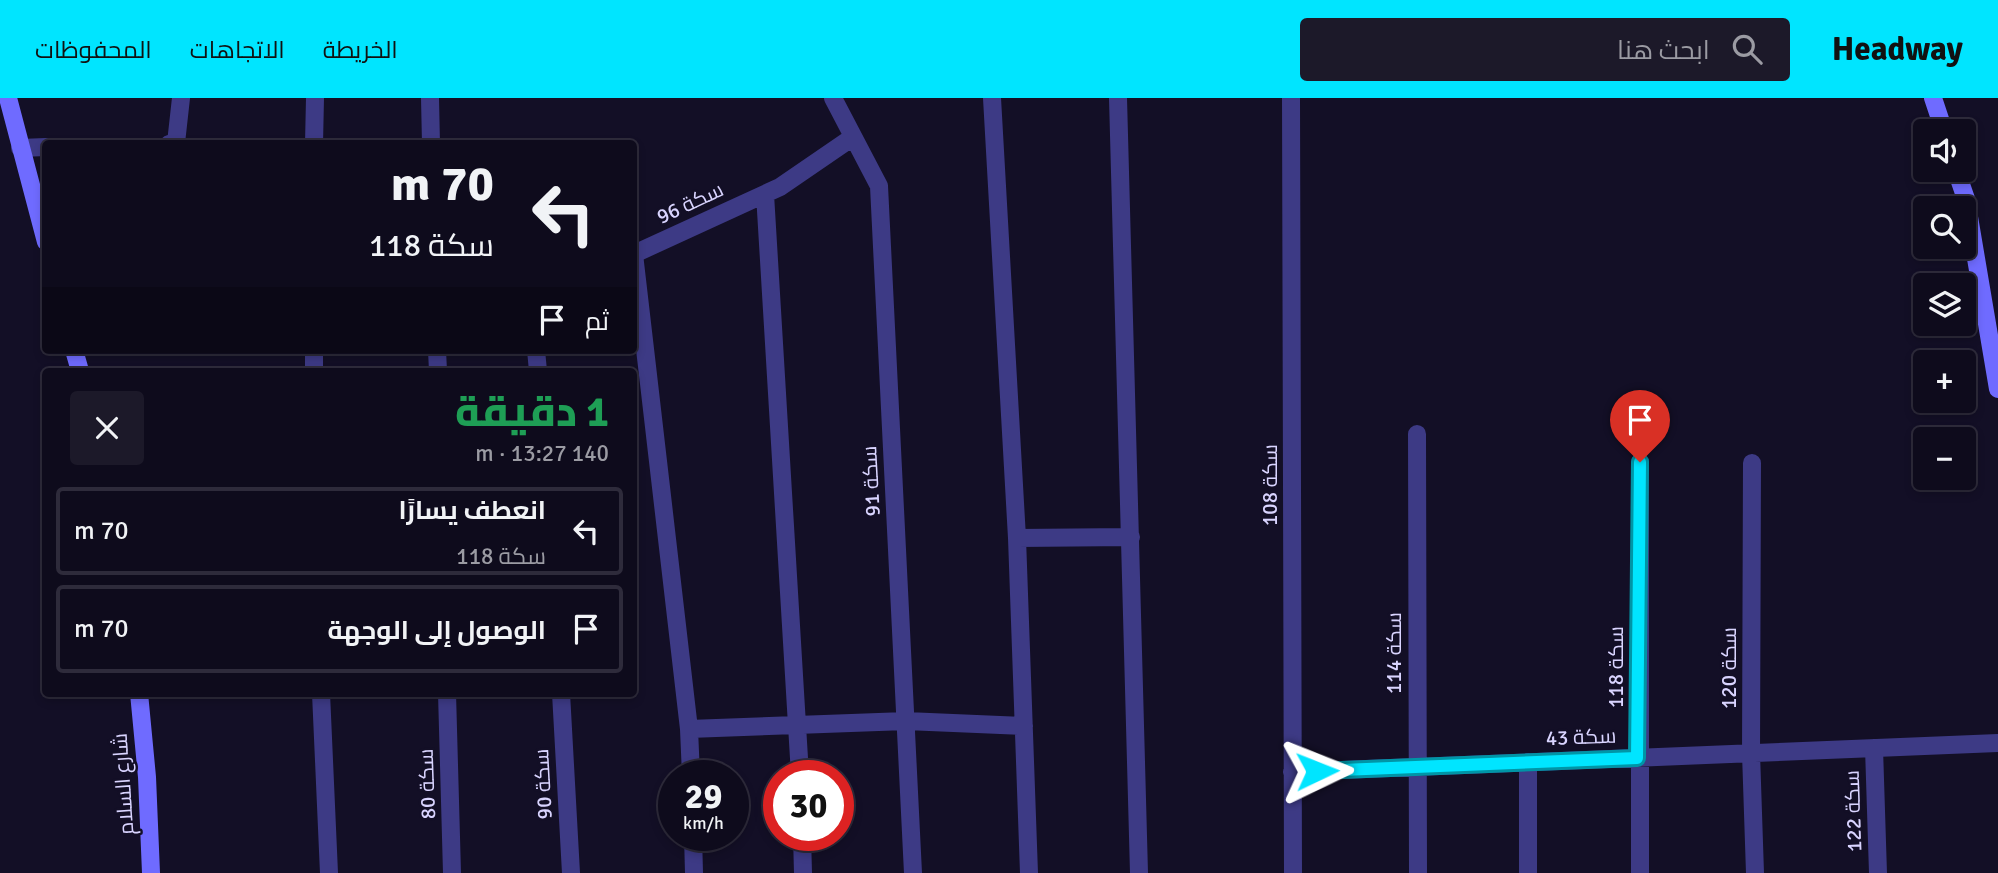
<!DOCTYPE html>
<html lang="ar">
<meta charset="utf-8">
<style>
:root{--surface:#0e0b1c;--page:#1c1929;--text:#f1f3f6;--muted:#9b9ba3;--line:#2e2b3b;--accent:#00e5ff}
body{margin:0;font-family:Signika,Cairo,sans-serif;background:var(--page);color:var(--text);direction:rtl;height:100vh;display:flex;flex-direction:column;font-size:26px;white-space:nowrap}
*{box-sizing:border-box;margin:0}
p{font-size:23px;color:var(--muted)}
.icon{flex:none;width:38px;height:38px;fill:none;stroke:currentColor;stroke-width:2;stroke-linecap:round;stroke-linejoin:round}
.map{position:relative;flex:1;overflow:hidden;direction:ltr}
.sheet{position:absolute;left:42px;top:270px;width:595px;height:329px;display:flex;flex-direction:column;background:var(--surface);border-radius:7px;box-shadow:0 4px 10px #0003,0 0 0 2px var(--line);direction:rtl}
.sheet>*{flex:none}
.top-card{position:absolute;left:42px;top:42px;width:595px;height:214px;border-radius:7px;box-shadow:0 4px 10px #0003,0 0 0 2px var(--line);direction:rtl;background:#0e0b1c;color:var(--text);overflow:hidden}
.fabs{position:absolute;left:1913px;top:21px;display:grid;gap:14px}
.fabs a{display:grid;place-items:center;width:63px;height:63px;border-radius:7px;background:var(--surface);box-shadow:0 4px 10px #0003,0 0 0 2px var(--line);font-size:35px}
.speed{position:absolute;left:658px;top:662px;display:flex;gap:14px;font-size:35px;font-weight:700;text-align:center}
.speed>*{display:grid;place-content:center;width:91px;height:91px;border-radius:50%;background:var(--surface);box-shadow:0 4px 10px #0003,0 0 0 2px var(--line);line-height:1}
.speed small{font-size:18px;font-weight:400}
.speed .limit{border:10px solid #d22;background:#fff;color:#111}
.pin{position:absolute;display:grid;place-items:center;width:60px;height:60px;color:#fff;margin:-72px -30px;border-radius:50% 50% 50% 0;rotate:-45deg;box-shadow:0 0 7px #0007}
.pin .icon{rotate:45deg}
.me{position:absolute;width:77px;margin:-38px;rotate:88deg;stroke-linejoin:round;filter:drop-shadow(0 0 5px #0008)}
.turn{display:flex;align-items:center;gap:24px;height:147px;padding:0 28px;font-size:32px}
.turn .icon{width:91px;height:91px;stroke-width:2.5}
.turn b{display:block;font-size:49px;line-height:60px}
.then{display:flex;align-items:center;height:66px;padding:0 28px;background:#0003;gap:14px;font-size:26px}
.round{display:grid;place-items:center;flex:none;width:74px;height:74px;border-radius:7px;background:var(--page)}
.overview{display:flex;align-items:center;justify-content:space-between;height:119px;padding:0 28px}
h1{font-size:42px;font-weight:800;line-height:52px;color:#1e9e55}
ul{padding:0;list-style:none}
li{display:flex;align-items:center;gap:21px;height:88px;margin:0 14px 10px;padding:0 14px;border:4px solid var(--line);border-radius:7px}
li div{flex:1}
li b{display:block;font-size:26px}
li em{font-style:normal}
header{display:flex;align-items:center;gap:42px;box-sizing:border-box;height:98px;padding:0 35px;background:var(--accent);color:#111}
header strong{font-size:33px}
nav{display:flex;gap:38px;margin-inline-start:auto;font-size:24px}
.search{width:490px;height:63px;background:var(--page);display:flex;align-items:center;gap:18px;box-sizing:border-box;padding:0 24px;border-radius:7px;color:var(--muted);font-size:26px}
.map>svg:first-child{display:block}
</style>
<header>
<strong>Headway</strong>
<div class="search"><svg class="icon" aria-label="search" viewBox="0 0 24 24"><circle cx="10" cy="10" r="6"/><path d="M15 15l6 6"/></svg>ابحث هنا</div>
<nav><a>الخريطة</a><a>الاتجاهات</a><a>المحفوظات</a></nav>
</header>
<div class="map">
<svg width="1998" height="775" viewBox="0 0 1998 775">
<rect width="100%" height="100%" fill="#130f26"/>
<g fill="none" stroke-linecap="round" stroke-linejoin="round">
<!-- street -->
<path stroke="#3d3a85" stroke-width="18" d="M430 0 431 46
M833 0 879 88 913 775
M992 0 1017 440 1029 775
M1118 0 1139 775
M1291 0 1293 775
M169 46 176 45 181 0
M314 46 315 0
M20 50 46 49
M765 96 800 677
M314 252V273
M437 252 438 273
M536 252 538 273
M1417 336 1418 775
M1752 365 1751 655 1755 775
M1017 440 1131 439
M321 595 329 775
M447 595 452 775
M561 595 571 775
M689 631 906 623 1024 628
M1874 650 1878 775
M1292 674 1998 645
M691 677 689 631 634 156 780 89 853 39
M693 737 694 775
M802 737 803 775
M1528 775V664
M1640 775V364"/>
<!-- secondary -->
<path stroke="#6f6bff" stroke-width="18" d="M8 0 46 144
M1933 0 1944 33
M1956 72 1966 101 1998 291
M74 252 80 273
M139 595 147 679 151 775"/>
</g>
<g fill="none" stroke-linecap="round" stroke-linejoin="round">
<defs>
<path id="route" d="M1317 673 1637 660 1640 364"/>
</defs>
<!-- route casing -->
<use href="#route" stroke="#0095a6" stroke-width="18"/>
<!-- route -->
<use href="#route" stroke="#00e5ff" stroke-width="12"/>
</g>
<g text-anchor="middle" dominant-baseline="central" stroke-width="5" stroke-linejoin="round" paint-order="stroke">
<!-- street labels -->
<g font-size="21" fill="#d9d4ff" stroke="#130f26">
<text transform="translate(690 105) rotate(-25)">سكة 96</text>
<text transform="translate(871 383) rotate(-93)">سكة 91</text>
<text transform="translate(1270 387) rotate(-90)">سكة 108</text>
<text transform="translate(1394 555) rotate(-90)">سكة 114</text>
<text transform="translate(1616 569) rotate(-90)">سكة 118</text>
<text transform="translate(1729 570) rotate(-90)">سكة 120</text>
<text transform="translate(1581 639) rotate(-2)">سكة 43</text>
<text transform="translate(123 686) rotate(-94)">شارع السلام</text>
<text transform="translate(427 686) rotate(-92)">سكة 80</text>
<text transform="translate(543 686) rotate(-93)">سكة 90</text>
<text transform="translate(1853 713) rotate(-92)">سكة 122</text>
</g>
</g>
</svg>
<div class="fabs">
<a><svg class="icon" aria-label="sound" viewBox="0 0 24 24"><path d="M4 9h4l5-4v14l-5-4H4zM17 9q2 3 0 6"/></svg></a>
<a><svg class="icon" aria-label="search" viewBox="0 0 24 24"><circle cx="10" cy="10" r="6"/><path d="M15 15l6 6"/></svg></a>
<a><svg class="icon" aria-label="layers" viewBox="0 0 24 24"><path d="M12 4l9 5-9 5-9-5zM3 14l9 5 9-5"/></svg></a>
<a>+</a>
<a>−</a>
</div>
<div class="speed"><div>29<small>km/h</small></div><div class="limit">30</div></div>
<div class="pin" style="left:1640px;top:364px;background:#d93025"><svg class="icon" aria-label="arrive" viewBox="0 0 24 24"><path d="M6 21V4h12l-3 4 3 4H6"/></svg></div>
<svg class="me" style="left:1317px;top:673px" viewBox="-20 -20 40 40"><path d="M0-17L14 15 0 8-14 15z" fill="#00e5ff" stroke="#fff" stroke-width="4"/></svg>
<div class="top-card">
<div class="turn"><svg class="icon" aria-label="left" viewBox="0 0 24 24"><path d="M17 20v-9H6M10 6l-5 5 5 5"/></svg><div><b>70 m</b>سكة 118</div></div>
<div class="then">ثم<svg class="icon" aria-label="arrive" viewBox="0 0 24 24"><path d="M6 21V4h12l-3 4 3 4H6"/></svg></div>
</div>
<section class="sheet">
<div class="overview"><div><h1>1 دقيقة</h1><p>140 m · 13:27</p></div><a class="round"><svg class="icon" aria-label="close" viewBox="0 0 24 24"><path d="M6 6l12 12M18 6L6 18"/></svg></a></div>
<ul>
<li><svg class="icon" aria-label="left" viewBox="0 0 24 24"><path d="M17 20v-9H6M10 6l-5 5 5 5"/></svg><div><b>انعطف يسارًا</b><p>سكة 118</p></div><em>70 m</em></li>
<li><svg class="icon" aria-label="arrive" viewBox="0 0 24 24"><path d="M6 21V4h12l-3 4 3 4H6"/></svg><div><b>الوصول إلى الوجهة</b></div><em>70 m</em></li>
</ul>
</section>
</div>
